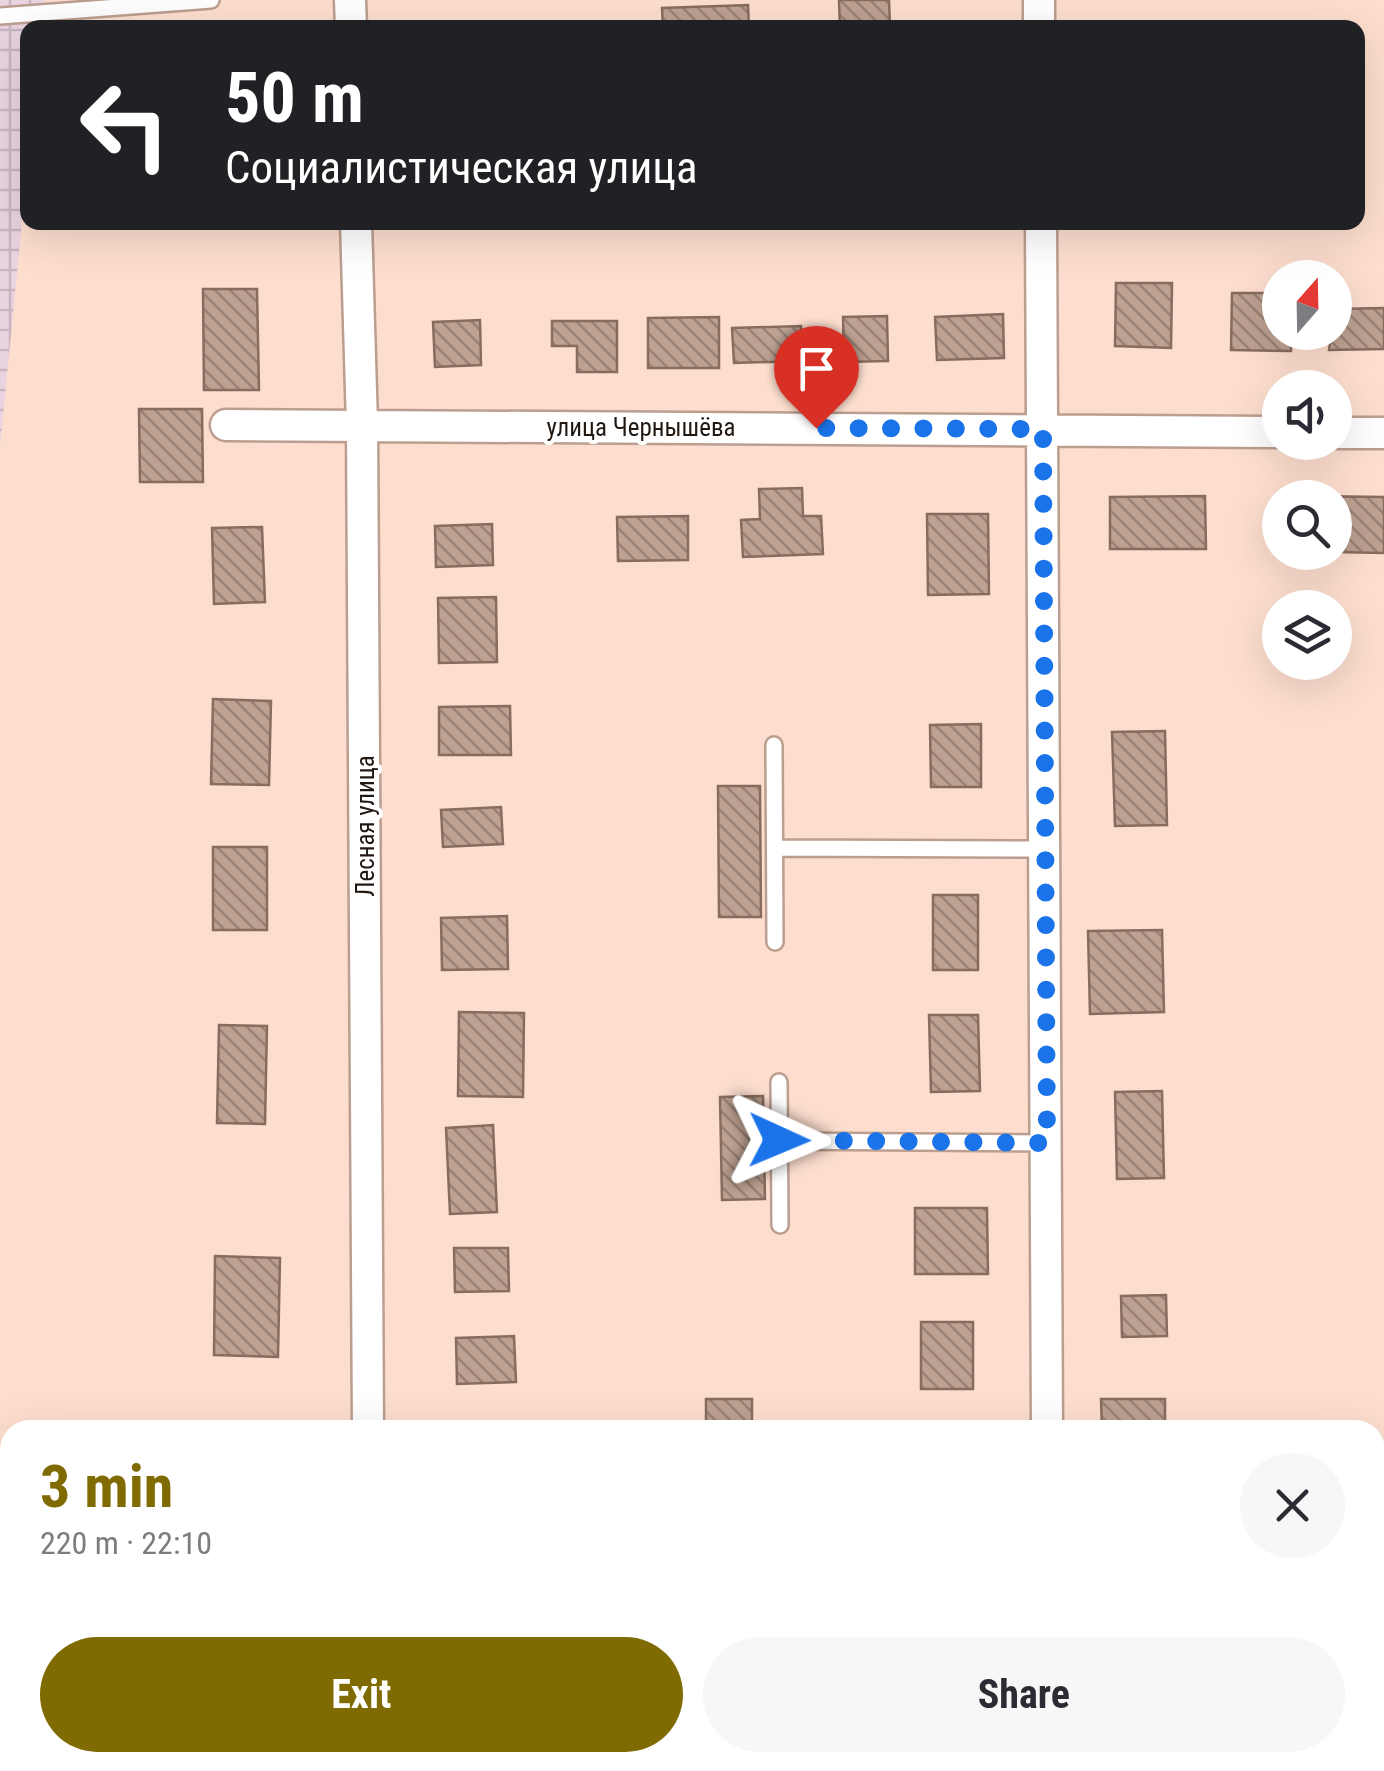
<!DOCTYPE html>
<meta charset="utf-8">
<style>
:root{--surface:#fff;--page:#f7f7f7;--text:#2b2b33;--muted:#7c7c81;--accent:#806a02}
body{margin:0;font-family:"Roboto Condensed",sans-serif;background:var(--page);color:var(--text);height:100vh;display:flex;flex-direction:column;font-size:38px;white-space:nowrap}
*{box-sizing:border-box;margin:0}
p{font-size:32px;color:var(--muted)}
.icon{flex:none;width:55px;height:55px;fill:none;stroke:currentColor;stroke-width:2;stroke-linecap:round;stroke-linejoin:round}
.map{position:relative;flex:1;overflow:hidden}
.details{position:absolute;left:0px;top:1420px;width:1385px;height:352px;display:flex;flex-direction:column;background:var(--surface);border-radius:30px 30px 0 0;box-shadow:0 10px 40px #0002}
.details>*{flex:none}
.guide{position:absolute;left:20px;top:20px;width:1345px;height:210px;border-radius:20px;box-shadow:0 10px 40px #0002;background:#202124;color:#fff;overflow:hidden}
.needle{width:65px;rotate:20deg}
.fabs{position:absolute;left:1262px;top:260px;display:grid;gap:20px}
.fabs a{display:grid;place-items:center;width:90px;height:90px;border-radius:50%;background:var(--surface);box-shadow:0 10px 40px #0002;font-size:50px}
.pin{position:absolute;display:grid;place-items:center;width:85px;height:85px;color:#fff;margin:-102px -42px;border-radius:50% 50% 50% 0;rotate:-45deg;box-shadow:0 0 10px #0007}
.pin .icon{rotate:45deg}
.me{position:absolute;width:110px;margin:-55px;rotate:91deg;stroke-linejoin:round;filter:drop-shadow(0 0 8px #0008)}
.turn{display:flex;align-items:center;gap:35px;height:210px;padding:0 40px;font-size:45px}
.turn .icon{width:130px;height:130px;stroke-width:2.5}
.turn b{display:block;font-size:70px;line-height:85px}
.round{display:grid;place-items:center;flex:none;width:105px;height:105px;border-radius:52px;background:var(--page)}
.summary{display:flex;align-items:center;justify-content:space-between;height:170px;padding:0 40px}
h1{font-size:60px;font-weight:700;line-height:75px;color:var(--accent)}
.cta{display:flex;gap:20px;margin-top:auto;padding:20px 40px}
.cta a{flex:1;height:115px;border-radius:60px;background:var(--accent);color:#fff;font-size:40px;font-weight:700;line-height:115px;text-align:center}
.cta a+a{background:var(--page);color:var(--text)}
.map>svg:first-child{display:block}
</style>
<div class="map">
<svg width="1384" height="1771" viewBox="0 0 1384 1771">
<defs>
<pattern id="industrial-grid" width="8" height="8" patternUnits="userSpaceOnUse" patternTransform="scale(2.5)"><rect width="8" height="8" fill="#ead4e1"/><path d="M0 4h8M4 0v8" fill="none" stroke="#c8b5c0"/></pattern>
<pattern id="building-back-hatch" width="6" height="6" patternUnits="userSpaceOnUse" patternTransform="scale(2.5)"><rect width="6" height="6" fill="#bda191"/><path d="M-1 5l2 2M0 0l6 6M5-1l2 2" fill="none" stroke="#998275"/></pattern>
</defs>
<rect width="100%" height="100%" fill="#fddece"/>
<!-- industrial -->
<path fill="url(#industrial-grid)" d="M0 0H45L42 27 28 28 27 171 0 446Z"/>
<!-- building -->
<path fill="url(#building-back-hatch)" stroke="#886d5e" stroke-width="2.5" d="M839 0H889L890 26 840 28Z
M748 5 749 28H663L662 8Z
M1116 283H1172L1171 348 1115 346Z
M203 289H257L259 390H204Z
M1232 293H1280V332H1291V351L1231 350Z
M1384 308V349L1329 350 1335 309Z
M1003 314 1004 358 937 360 935 317Z
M887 316 888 361 844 362 843 317Z
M719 317V368H648V318Z
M480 320 481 365 435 367 433 322Z
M552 321H617V372H577V346H552Z
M801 326 802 361 734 363 732 328Z
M139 409H202L203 482H140Z
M802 488 803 516H821L823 554 743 557 741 520 760 519 759 489Z
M1205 496 1206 549H1110V497Z
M1314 496 1384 497V553L1335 552V498Z
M927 514H988L989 594 928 595Z
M688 516V560L618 561 617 517Z
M492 524 493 565 436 567 435 526Z
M262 527 265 602 214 604 212 528Z
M496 597 497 662 439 663 438 598Z
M213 699 271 701 269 785 211 784Z
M510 706 511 755H439V707Z
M981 724V787H931L930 725Z
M1165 731 1167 825 1115 826 1112 732Z
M718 786H760L761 917H719Z
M501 807 503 844 443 847 441 810Z
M213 847H267V930H213Z
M933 895H978V970H933Z
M507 916 508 969 442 970 441 918Z
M1162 930 1164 1012 1090 1014 1088 931Z
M459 1012 524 1013 523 1097 458 1096Z
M929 1015H978L980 1091 931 1092Z
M219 1025 267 1026 265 1124 217 1123Z
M1162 1091 1164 1178 1117 1179 1115 1092Z
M763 1096 765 1199 722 1200 720 1097Z
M493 1125 497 1212 450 1214 446 1128Z
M915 1208H987L988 1274H915Z
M454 1248H508L509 1291 455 1292Z
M215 1256 280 1258 278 1357 214 1355Z
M1166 1295 1167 1336 1122 1337 1121 1296Z
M921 1322H973V1389H921Z
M514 1336 516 1382 457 1384 456 1338Z
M706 1399H752V1430H706Z
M1101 1399H1165V1430H1102Z
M1375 1720H1379L1380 1766 1309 1767V1762H1375Z
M223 1762H284V1771H222Z
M447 1762H496V1771H447Z
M607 1762H659V1771H607Z
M759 1762H829V1771H759Z
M864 1762H981V1771H864Z
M1122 1762H1154V1771H1122Z"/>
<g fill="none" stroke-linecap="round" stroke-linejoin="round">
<defs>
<path id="lane" d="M0 16 211 0
M774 745 775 942
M775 848 1045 849
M779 1082 780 1225
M779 1141 1047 1143"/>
<path id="street" d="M350 0 351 28
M1039 0V28
M356 222 362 425 368 1430
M1041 222 1047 1430
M226 425 1280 432
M1335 433H1384
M371 1762V1771
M1050 1762V1771"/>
</defs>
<!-- lane casing -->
<use href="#lane" stroke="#bb9e8f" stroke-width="20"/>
<!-- street casing -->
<use href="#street" stroke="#bb9e8f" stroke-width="35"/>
<!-- lane -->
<use href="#lane" stroke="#fff" stroke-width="15"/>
<!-- street -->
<use href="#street" stroke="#fff" stroke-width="30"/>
</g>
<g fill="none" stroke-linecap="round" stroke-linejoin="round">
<!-- route -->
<path stroke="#1a73e8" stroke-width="18" stroke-dasharray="0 32.4" d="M779 1140 1047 1143 1043 429 816 428"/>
</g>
<g text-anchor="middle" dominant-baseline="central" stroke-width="8" stroke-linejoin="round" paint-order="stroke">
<!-- street labels -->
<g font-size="25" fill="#221812" stroke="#fff">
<text x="641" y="427">улица Чернышёва</text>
<text transform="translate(365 826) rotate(-90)">Лесная улица</text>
</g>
</g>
</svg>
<div class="fabs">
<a><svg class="needle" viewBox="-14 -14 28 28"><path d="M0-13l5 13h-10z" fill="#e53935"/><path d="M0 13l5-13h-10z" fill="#7c7c81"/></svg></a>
<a><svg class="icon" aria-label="sound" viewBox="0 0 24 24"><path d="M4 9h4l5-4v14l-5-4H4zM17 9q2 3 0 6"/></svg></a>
<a><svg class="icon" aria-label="search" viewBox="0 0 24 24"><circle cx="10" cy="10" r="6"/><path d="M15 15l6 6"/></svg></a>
<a><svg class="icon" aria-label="layers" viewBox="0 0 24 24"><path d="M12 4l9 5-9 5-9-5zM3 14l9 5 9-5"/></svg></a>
</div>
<div class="pin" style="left:816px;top:428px;background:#d93025"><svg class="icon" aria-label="arrive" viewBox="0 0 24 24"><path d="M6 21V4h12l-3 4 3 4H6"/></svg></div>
<svg class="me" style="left:779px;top:1140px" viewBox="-20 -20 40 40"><path d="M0-17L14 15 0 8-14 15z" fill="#1a73e8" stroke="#fff" stroke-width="4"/></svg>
<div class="guide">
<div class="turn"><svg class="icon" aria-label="left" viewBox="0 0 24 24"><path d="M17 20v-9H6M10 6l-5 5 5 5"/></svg><div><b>50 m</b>Социалистическая улица</div></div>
</div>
<section class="details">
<div class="summary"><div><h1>3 min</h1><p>220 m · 22:10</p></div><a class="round"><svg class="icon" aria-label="close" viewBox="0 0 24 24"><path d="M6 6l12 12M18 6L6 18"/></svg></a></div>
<div class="cta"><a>Exit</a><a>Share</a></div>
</section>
</div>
